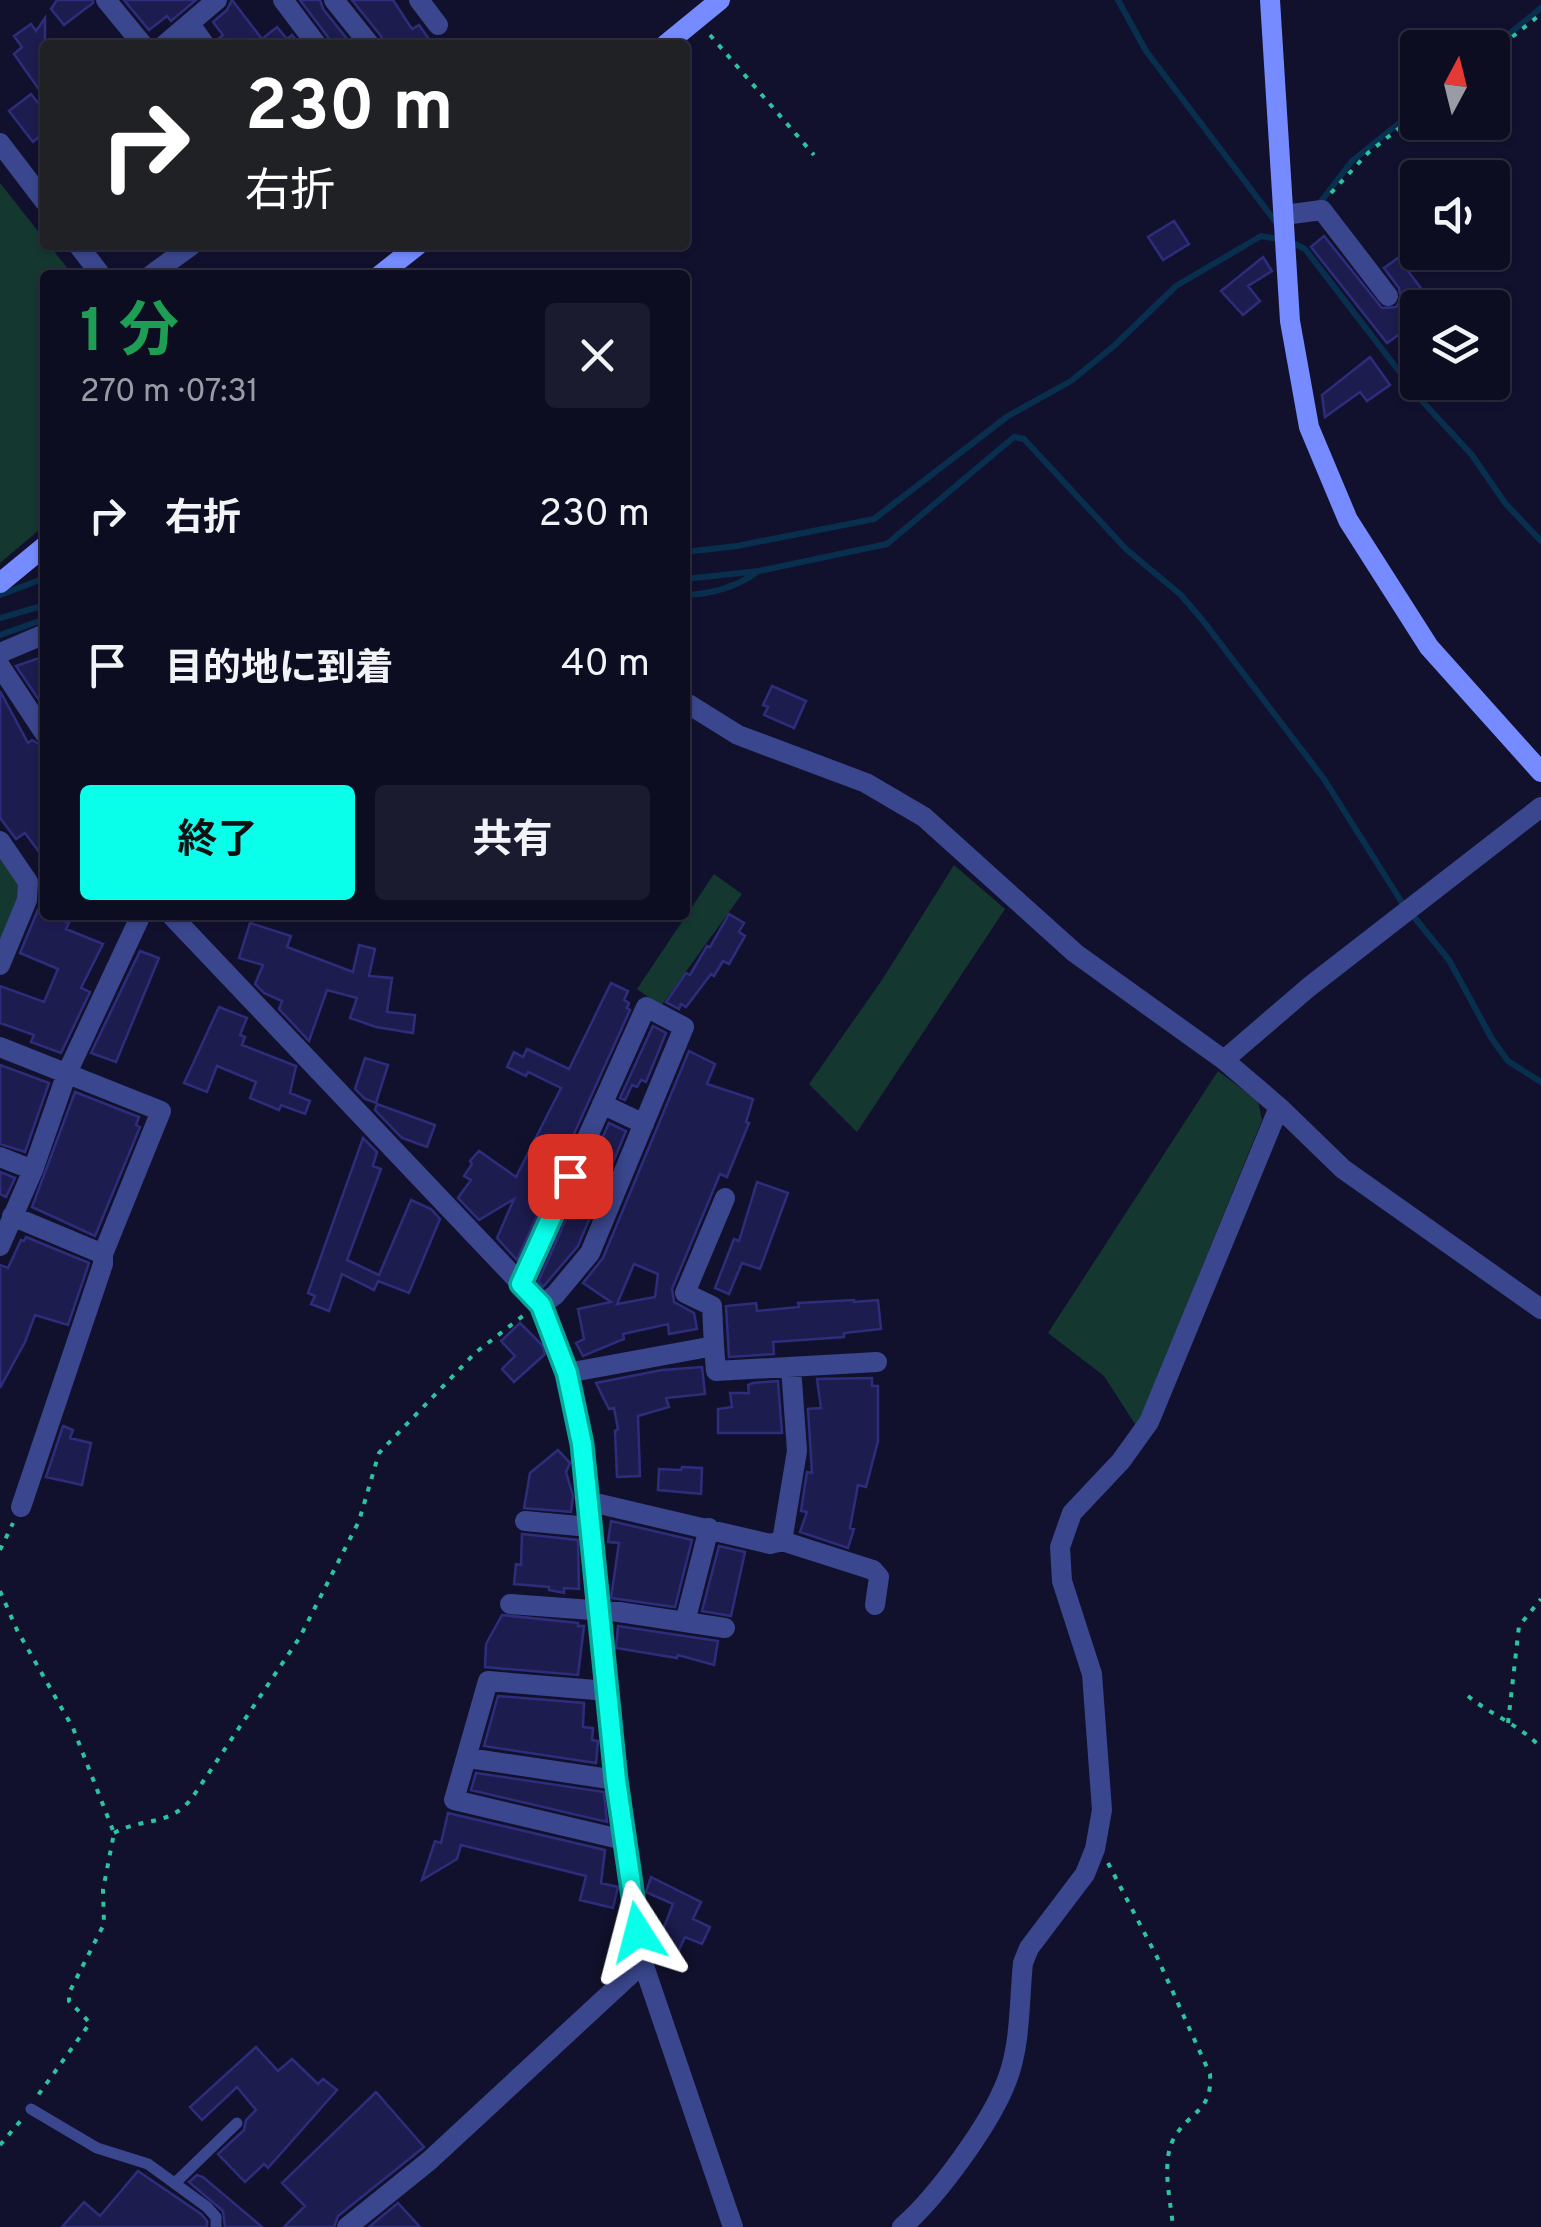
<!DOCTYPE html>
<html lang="ja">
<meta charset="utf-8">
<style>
:root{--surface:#0d0d22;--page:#1b1b2f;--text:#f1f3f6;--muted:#9a9ca5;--line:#2d2d40;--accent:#0affea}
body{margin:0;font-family:Overpass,"Noto Sans JP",sans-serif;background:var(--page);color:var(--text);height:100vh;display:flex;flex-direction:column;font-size:38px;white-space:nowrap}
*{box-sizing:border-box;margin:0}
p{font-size:32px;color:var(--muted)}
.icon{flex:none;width:55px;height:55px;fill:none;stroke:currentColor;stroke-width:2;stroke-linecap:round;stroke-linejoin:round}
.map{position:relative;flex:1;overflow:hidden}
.side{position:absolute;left:40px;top:270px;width:650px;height:650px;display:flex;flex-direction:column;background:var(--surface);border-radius:10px;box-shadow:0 2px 8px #0004,0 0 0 2px var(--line)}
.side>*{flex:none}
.banner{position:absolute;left:40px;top:40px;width:650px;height:210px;border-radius:10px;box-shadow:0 2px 8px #0004,0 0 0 2px var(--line);background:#202124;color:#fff;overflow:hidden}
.needle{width:65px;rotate:7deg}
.controls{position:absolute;left:1400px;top:30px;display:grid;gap:20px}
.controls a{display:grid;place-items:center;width:110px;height:110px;border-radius:10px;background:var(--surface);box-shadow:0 2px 8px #0004,0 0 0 2px var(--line);font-size:50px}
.pin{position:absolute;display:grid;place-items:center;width:85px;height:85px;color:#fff;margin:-42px;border-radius:20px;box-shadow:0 5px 15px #0006}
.me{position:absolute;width:110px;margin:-55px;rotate:351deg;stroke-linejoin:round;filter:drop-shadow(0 0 8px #0008)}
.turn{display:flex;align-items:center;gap:35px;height:210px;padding:0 40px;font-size:45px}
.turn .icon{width:130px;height:130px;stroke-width:2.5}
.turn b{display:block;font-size:70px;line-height:85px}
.round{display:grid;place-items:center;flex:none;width:105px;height:105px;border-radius:10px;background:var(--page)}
.overview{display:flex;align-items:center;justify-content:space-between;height:170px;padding:0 40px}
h1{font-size:60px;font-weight:700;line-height:75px;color:#1e9e55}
.action{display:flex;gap:20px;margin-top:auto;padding:20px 40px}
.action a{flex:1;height:115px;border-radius:10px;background:var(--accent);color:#111;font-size:40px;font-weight:700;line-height:115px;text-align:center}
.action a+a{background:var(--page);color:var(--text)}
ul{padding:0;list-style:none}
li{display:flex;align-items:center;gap:30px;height:150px;padding:0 40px}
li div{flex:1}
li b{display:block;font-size:38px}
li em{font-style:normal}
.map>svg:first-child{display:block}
</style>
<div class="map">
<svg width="1541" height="2227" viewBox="0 0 1541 2227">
<rect width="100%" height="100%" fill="#11112e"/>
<!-- green -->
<path fill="#143830" d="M0 183 45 240V245H49L73 275H45V525L0 563Z
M0 853 21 890 0 940Z
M954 865 1005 909 857 1132 809 1084 882 980Z
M714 874 742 894 661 1006 637 989Z
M1218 1071 1258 1101 1262 1120 1137 1427 1104 1376 1048 1333Z"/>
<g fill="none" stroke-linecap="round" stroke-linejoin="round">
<!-- stream -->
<path stroke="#092f4e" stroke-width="6" d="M1118 0 1146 51 1278 225
M1492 48 1541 8
M1319 204 1352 161 1418 108
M685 552 737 546 874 519 1008 416 1071 381 1115 345 1176 286 1261 236 1289 241 1305 249 1422 401 1472 455 1505 503 1541 541
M685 579 759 571 887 544 1014 437 1024 439 1126 549 1181 595 1204 622 1324 779 1401 901 1449 960 1492 1039 1508 1061 1541 1082
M0 595 45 578
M685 595C712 594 735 588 757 572
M0 618 45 605
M0 635 45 619"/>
</g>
<!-- building -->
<path fill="#1d1c4f" stroke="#2e2d7c" stroke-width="2.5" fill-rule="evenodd" d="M57 0H93V3L64 25 51 9Z
M124 0H196L171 21 167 16 149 30Z
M232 0 262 39 277 27 287 39 292 35 300 45H219L217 40 223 35 213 22 227 10Z
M300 0H320L323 9 352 45H331L328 37Z
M352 0H393L412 29 419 25 433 45H384L381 36Z
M45 18V98L14 54 22 47 14 36 31 24 36 31Z
M31 94 45 112V132L33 142 9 111Z
M1174 221 1189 244 1163 260 1148 237Z
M1324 236 1382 308 1396 307 1401 300 1399 288 1384 268 1398 258 1436 308H1418V321L1387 343 1311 247Z
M1263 257 1272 271 1248 286 1260 301 1243 315 1221 291Z
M1370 357 1390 385 1367 401 1360 392 1325 417 1322 395Z
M45 656V709L16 666Z
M772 686 806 701 794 728 764 715 768 707 763 705Z
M0 691 28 743 32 740 45 748V759L39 764 45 773V860L25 833 16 839 0 818Z
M45 878V915L69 923 66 929 103 944 81 988 90 992 61 1053 31 1042 34 1035 0 1023V986L44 1002 58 969 20 953 40 905Z
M729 914 744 923 739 932 745 936 729 964 723 961 714 976 711 974 686 1007 681 1004 679 1009 666 1002 686 973 690 975 707 946 710 947Z
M250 923 291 936 287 947 353 972 359 945 375 949 369 976 392 978 387 1012 415 1015 413 1033 376 1027 350 1018 357 998 327 990 309 1041 279 1009 282 1001 264 993 255 984 263 965 239 958Z
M140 951 159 958 116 1062 91 1053Z
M611 983 628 991 624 1000 629 1003 627 1008 630 1010 517 1260 497 1238 514 1199 479 1220 458 1198 471 1180 464 1176 472 1164 470 1161 479 1151 516 1177 561 1088 528 1072 526 1076 507 1067 514 1052 523 1057 527 1049 569 1069Z
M219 1007 247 1018 240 1035 245 1037 242 1045 296 1066 290 1093 310 1101 305 1114 281 1105 279 1110 250 1098 256 1082 217 1066 207 1092 184 1083Z
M653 1026 666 1033 646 1082 641 1080 637 1087 632 1085 625 1100 620 1098Z
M689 1051 715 1064 707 1084 753 1099 746 1122 749 1123 727 1177 720 1174 672 1289 674 1302 694 1313 697 1329 669 1334 668 1324 623 1334 624 1339 583 1356 576 1343 584 1339 578 1309 611 1302 583 1283 603 1258ZM634 1264 658 1274 655 1297 617 1304Z
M365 1058 388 1065 376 1103 365 1099 355 1089Z
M0 1065 49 1083 25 1152 0 1144Z
M75 1092 139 1117 136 1125 140 1127 95 1236 32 1207Z
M377 1104 435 1125 427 1147 402 1138 375 1110Z
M609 1123 626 1131 578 1246 543 1287 538 1282Z
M363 1138 377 1152 373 1166 381 1169 347 1260 379 1275 411 1200 431 1209 440 1219 409 1293 378 1281 374 1290 342 1274 329 1311 311 1304 315 1296 308 1293Z
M0 1172 15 1178 6 1197 0 1194Z
M757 1182 788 1193 760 1269 742 1263 729 1294 715 1288 734 1239 739 1241Z
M26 1237 89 1263 68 1325 35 1315 25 1342 0 1388V1265L8 1268 21 1240 24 1241Z
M854 1300V1302L878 1300 881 1329 844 1333V1337L773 1342 774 1354 729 1357 726 1306 756 1303 757 1311 799 1307 798 1303Z
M520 1323 542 1345 545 1354 514 1382 502 1369 515 1356 501 1341Z
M702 1367 705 1394 666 1398 669 1407 638 1416 640 1476 617 1477 615 1431 618 1429 614 1408 609 1409 596 1383 662 1370Z
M872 1378V1386H878V1441L866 1487 858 1485 850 1528 854 1529 848 1548 800 1532 807 1512 801 1511 807 1472 812 1473 808 1409 821 1408 817 1379Z
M778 1381 782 1433H718V1409L732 1407 730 1393H749L748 1385 753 1383Z
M63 1426 73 1430 70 1438 91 1443 82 1485 46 1477Z
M558 1450 570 1463 566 1472 573 1496 571 1512 524 1508 530 1473Z
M682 1467 702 1468 701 1494 658 1490 659 1469 681 1470Z
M611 1521 692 1540 675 1607 611 1598 619 1543 608 1542Z
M522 1534 578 1540 579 1589 564 1588V1593L549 1590V1587L514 1584 516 1564 521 1565Z
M719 1546 745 1552 731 1616 702 1611Z
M502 1615 578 1623V1626H584L578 1675 485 1667 486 1644Z
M618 1626 718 1641 714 1665 678 1655 677 1658 616 1648Z
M498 1696 584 1703 583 1727 593 1728 592 1740 598 1741 596 1763 484 1746Z
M476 1773 604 1792 607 1822 471 1790Z
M448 1813 605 1850 601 1883 618 1887 613 1908 580 1900 586 1876 461 1845 457 1859 422 1880 435 1841 441 1843Z
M651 1877 701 1902 693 1919 710 1927 702 1944 685 1937 672 1965 656 1957 655 1950 673 1904 646 1892Z
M256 2047 278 2071 292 2059 318 2084 323 2079 337 2090 268 2168 264 2164 245 2182 218 2154 244 2130 246 2120 256 2110 237 2087 202 2120 190 2107Z
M376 2092 424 2147 338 2216 334 2227H284L305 2206 282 2183Z
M138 2171 201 2214 207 2221V2227H62L84 2202 100 2216Z
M197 2175 203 2177 262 2227H225L223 2211 189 2182Z
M398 2203 420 2227H369Z"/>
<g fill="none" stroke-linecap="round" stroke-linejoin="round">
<!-- path -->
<path stroke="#2cc49f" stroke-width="4" stroke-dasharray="5 8" stroke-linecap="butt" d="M710 35 814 155
M1492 53 1541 14
M1331 193 1368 153 1418 113
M0 1550 13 1523
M0 1591 17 1630 73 1728 114 1833 103 1890 104 1924 69 1993V2001L90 2023 36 2098
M1468 1696C1491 1715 1522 1726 1541 1748
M1508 1723 1519 1626 1541 1599
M114 1833C143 1817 169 1827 192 1798L300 1637 359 1521 379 1453 475 1353 524 1315
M1108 1863 1157 1957 1210 2074C1213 2113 1188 2111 1173 2140 1161 2164 1171 2202 1173 2227
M0 2145 23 2118"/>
<!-- lane -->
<path stroke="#3a478e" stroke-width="11" d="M31 2109 97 2148 148 2164 207 2207 216 2217V2227
M175 2183 237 2123"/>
<!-- street -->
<path stroke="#3a478e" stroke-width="20" d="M106 0 143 45
M283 0 317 45
M334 0 370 45
M419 0 438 25
M190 24 205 45
M164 45 217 0
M0 143 45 202
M1284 215 1322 210 1388 296
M78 245 101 275
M151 275 192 245
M0 653 45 634
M0 666 45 734
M685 702 738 735 866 783 924 817 1075 953 1224 1060 1279 1107 1343 1169 1541 1309
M0 841 28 882 27 900 0 965
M171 915 541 1305 567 1373 582 1444 616 1780 643 1963 733 2227
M0 1047 161 1111 103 1254 12 1216
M1224 1060 1309 987 1541 807
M602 1104 644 1124
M0 1157 33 1170
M0 1246 33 1170 67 1073 141 915
M521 1285 646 1007 684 1027 590 1253 555 1295 541 1305
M714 1346 716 1371 877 1362
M567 1373 714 1346 712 1306 685 1293 725 1198
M587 1501 770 1544 782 1541 873 1570 879 1577 875 1605
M21 1507 103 1264V1254
M525 1521 589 1527
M782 1541 797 1451 791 1367
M510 1604 619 1612 685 1622 709 1528
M685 1622 725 1628
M608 1691 488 1681 454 1800 624 1840
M468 1758 616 1780
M347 2227 429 2161 643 1963
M902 2227C937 2197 991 2123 1007 2080 1021 2044 1019 2001 1023 1963L1029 1948 1085 1874 1095 1849 1102 1810 1092 1674 1062 1581 1060 1547 1072 1513 1121 1461 1149 1422 1279 1107"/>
<!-- secondary -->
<path stroke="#758bff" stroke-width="20" d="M1270 0 1290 321 1309 427 1348 520 1429 647 1541 772
M665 45 720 0
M380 275 418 245
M0 583 45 546"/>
</g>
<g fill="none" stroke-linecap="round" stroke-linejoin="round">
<defs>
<path id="route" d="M570 1176 521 1284 541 1305 567 1373 582 1444 616 1780 638 1932"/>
</defs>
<!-- route casing -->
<use href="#route" stroke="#06a698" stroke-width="25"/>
<!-- route -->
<use href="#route" stroke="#0affea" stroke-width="18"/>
</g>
</svg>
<div class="controls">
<a><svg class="needle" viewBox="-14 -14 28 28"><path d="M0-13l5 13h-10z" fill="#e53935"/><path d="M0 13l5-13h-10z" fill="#9a9ca5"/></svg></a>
<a><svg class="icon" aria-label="sound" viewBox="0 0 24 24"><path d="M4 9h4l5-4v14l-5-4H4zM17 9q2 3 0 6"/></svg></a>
<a><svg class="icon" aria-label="layers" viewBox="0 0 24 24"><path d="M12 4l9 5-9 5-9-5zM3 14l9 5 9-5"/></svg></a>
</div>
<div class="pin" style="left:570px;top:1176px;background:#d93025"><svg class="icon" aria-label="arrive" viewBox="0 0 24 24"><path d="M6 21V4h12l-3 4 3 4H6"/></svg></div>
<svg class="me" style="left:638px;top:1932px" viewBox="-20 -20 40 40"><path d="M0-17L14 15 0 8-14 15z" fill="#0affea" stroke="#fff" stroke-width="4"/></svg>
<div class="banner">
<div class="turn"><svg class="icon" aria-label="right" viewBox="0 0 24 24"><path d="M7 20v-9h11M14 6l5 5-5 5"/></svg><div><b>230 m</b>右折</div></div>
</div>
<section class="side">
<div class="overview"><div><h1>1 分</h1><p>270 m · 07:31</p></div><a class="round"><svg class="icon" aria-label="close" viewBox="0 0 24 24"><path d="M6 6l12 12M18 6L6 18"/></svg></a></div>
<ul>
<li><svg class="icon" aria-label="right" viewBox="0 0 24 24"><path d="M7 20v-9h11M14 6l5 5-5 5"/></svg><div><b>右折</b></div><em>230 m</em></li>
<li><svg class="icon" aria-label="arrive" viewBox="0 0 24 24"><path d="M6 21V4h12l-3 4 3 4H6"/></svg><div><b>目的地に到着</b></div><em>40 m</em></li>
</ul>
<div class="action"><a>終了</a><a>共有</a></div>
</section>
</div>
